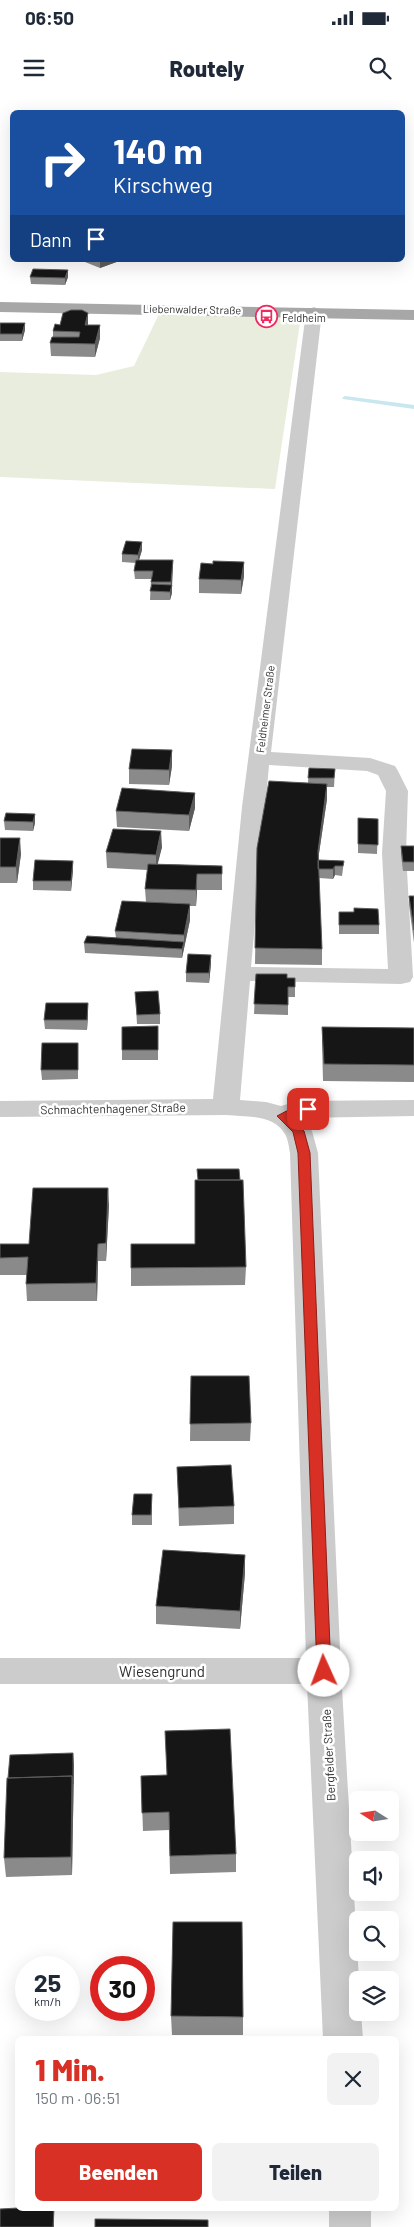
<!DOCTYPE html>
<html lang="de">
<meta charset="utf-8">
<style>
:root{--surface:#fff;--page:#f2f2f3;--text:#1f2937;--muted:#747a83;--accent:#d93025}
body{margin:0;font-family:Barlow,sans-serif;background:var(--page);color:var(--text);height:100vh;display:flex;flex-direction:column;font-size:19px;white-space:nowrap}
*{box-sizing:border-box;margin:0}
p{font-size:16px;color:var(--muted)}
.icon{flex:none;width:28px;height:28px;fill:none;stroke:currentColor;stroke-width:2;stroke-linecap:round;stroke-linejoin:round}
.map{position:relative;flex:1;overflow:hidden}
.side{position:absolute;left:15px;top:1936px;width:384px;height:175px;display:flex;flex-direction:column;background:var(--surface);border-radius:8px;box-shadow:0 5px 20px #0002}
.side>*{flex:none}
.guide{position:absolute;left:10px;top:10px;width:395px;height:152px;border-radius:8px;box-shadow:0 5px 20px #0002;background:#1a4fa0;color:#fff;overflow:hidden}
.needle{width:32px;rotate:282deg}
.controls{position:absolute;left:349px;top:1691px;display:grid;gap:10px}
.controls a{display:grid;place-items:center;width:50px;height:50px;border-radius:8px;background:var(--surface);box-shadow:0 5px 20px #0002;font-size:25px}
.speed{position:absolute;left:15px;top:1856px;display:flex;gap:10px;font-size:25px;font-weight:700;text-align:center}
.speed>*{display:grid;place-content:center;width:65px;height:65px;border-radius:50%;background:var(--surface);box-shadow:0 5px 20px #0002;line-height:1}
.speed small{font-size:12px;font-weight:400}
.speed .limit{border:8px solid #d22;background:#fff;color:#111}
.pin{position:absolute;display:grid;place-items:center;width:42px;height:42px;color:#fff;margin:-21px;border-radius:10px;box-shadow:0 2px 8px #0006}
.me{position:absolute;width:55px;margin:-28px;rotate:358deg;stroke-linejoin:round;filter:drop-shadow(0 0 4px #0008)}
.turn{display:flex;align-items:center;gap:18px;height:105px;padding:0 20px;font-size:22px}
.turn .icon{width:65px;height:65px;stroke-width:2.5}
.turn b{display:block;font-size:35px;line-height:42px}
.then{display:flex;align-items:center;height:48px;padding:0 20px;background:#0003;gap:10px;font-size:19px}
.round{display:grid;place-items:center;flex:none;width:52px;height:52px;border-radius:8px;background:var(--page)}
.headline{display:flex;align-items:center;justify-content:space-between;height:85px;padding:0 20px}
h1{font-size:30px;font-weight:800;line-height:38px;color:var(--accent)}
.action{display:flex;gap:10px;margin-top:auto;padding:10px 20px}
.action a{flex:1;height:58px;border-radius:8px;background:var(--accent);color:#fff;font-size:20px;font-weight:800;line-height:58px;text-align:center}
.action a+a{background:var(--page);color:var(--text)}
.status{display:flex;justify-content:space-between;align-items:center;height:35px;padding:0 25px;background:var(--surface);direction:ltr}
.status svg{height:14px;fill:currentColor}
header{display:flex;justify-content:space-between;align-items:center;height:65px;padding:0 20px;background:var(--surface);font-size:22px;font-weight:800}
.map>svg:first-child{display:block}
</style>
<div class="status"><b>06:50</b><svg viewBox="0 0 49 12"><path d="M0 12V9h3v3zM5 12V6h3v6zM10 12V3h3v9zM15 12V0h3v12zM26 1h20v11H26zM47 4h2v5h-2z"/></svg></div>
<header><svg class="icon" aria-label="menu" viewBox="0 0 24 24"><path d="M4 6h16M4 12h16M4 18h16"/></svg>Routely<svg class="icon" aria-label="search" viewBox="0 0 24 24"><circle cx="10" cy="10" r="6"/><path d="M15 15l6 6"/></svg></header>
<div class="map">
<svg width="414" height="2127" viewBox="0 0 414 2127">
<rect width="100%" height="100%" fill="#fff"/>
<!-- green -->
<path fill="#e9eddd" d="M159 214 283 218 295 220 300 223 275 389 0 377V272L96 275 134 266Z"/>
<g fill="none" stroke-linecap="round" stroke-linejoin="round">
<!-- stream -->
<path fill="#c8e7ee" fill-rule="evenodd" d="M345 296 414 305V309L343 299 342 298Z"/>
<!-- minor -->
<path fill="#ccc" fill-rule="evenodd" d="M314 207 319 209 322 212 271 652 370 658 395 666 398 671 408 691 406 753 413 877 410 882 401 884 250 881 240 1000 266 1002 281 1006 298 1001 414 1000V1016L300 1018 312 1031 318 1053 341 1571 359 1880H358V1912H361L363 1939H323L307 1584H0V1558H306L290 1053C289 1047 288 1039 285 1034 273 1014 246 1017 226 1015L0 1017V1001L213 999 242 707 306 212 309 209ZM269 665 367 671 378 675 386 691 382 753 388 869 251 867Z
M329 2109H371V2127H329Z"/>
<!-- major -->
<path fill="#a7a7a7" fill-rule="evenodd" d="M0 202 414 210V220L0 212Z"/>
</g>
<!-- wall -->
<path fill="#8a8a8a" d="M80 160H122L100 168Z
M30 177H68L65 185 31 184Z
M88 213V225H100V238L95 257 51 256 50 243 53 237V231L60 225Z
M0 223 25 230 22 241H0Z
M142 450 139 460H173L172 485V493L170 500H150L151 479H135L134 471 136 463 122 462V454Z
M244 462V476L241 494 199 493V479Z
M172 650V666L169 685 129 684V669Z
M309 668 335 669 334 687H327V699L318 760 344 761 342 776 335 775 333 779 319 778 322 849V865L255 864 257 748 308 683Z
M195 693V708L189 731 117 727 116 711Z
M35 714V723L33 731 5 730 4 721Z
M358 718 378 719 377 754 358 753Z
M0 738 21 754 17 783H0Z
M401 746H414V771H403L401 755Z
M162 747 157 764 222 766V790H197L196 806H190V820L182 858 85 853 84 843 116 838 115 831 146 802 145 789 148 770 107 768 106 752Z
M73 770 71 791 33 790V781Z
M409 796H414V843L409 805Z
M339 812H354L379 825V834H339Z
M211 855V864L209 883 186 882V873Z
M256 874 287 878H295V897H288V915L254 914Z
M135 892 160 914V924H137Z
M88 903V912L87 930 45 929 44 920Z
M158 926V960H122V950Z
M322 927 414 928V982L323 981 322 944Z
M78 943V979L42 980 41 970Z
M109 1105 106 1161H98L97 1201H27L26 1184 27 1175H0V1144H29Z
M195 1144 246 1167 245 1185 131 1186V1168Z
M191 1276 251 1323 250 1341H190Z
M177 1367 234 1406V1424L179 1426Z
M152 1394V1425H132V1415Z
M245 1455V1473L240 1529 156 1524V1506Z
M74 1664 72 1775 6 1777 4 1758Z
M141 1676 236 1754V1772L170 1774 169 1730 143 1731Z
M171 1916 243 1917V1935H172Z
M18 1951V2019L16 2002Z"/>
<!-- shaded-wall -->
<path fill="#5c5c5c" d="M100 160H122L100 168Z
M68 170V177L65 185V178Z
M88 213V225H85Z
M25 223V230L22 241V234Z
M100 225V238L95 257V244Z
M142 442V450L138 463V455Z
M173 460 172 487V485V493L170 500V492Z
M244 462V476L241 494V480Z
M172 650V666L169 685V670Z
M327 684V699L317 767 318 751Z
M195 693V708L189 731V715Z
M35 714V723L33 731V722Z
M161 731 162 747 156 771V755Z
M20 738 21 754 17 783 16 767Z
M73 761V770L71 791V781Z
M335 766V775L333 779V769Z
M197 774V790L196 806V790Z
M190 804V820L182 858V849L184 842V835Z
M211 855V864L209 883V873Z
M88 903V912L87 930V920Z
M108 1088 109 1105 106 1161V1143Z
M98 1144V1161L97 1201 96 1183Z
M245 1455V1473L240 1529V1511Z
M73 1653 74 1664 72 1775 71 1757 72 1676Z
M54 2109V2127H53Z"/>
<!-- building -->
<path fill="#161616" stroke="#5c5c5c" d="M33 169 68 170 65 178 30 177Z
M71 210H82L88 213 85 225H100L95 244 50 243 52 237H79L80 232 53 231 55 224 60 225 63 213Z
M0 223H25L22 234H0Z
M126 441 142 442 138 455 122 454Z
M136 460H173L171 482H151L153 471H134Z
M213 461 244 462 241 480 199 479 201 463 213 464Z
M152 484 172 485 170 492 150 491Z
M132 649 172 650 169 670 129 669Z
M309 668 335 669 334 678H308Z
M269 681 327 684 318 751 322 849 255 848 257 748Z
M122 688 195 693 189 715 116 711Z
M6 713 35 714 33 722 4 721Z
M358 718 378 719V745L358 744Z
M113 729 161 731 156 755 106 752Z
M0 738H20L16 767H0Z
M401 746H414V762H403Z
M35 760 73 761 71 781H33Z
M318 760 344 761 343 766H335L333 769H318Z
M148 764 222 766V774H197L196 790 145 789Z
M409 796H414V830Z
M122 801 190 804 184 835 115 831Z
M354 808 378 809 379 825H339V812H354Z
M87 836 184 842 182 849 84 843Z
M188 854 211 855 209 873H186Z
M256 874H287V878H295V887H288V905L254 904Z
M158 891 160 914 137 915 135 892Z
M46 903H88L87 920H44Z
M158 926V950H122V927Z
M322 927 414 928V965L324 964Z
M42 943H78V970H41Z
M197 1069H239L240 1080H198Z
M195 1080H243L246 1167 131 1168V1144H195Z
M33 1088H108L106 1143 98 1144 96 1183 26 1184 28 1157 0 1158V1144H29Z
M191 1276H249L251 1323 190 1324Z
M231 1365 234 1406 179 1408 177 1367Z
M134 1394H152L151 1415H132Z
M163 1450 245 1455 240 1511 156 1506Z
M230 1629 236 1754 170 1756 169 1712 142 1713 141 1676 167 1675 165 1631Z
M73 1653V1684L72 1676 8 1678 10 1655Z
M72 1676 71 1757 4 1758 7 1678Z
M173 1822H242L243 1917 171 1916Z
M18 1951V2002H16Z
M18 2108V2109H54L53 2127H0V2109Z
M95 2119 208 2120V2127H95Z"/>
<!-- route -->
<path fill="#d93025" stroke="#8d1f18" d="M298 1005H308L314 1009 312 1011 300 1012 289 1017 304 1031 310 1053 331 1571 329 1575 324 1577 319 1575 317 1571 298 1053 293 1032 277 1016Z"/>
<!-- icons -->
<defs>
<symbol id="bus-ring" viewBox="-11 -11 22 22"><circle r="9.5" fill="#fff" stroke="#ee2a60" stroke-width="1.5"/><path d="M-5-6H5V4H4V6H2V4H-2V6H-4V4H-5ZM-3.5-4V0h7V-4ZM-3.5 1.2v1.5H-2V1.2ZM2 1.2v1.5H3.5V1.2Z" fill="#ee2a60"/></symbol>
</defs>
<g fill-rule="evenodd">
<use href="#bus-ring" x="254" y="204" width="25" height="25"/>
</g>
<g text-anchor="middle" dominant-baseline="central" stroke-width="5" stroke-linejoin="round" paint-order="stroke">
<!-- far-street labels -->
<g font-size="11" fill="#2f2f2f" stroke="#fff">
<text transform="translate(192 209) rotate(1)">Liebenwalder Straße</text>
<text transform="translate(265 609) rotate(-83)">Feldheimer Straße</text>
</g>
<!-- far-poi labels -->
<g font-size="11" fill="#2f2f2f" stroke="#fff" text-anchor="start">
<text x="282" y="217">Feldheim</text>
</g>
<!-- street labels -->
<g font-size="12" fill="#2f2f2f" stroke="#fff">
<text transform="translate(113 1008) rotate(-1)">Schmachtenhagener Straße</text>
<text transform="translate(328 1655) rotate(-93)">Bergfelder Straße</text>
</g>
<!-- near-street labels -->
<g font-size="15" fill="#2f2f2f" stroke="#fff">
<text x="162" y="1571">Wiesengrund</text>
</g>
</g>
</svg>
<div class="controls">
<a><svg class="needle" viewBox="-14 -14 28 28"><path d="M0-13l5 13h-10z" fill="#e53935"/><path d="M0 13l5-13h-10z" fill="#747a83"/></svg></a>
<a><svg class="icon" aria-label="sound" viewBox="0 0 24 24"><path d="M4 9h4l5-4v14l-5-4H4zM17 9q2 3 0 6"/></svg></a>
<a><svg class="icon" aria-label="search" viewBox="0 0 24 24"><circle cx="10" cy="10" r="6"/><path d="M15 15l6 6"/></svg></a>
<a><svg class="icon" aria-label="layers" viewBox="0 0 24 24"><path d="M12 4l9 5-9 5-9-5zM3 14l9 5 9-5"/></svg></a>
</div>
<div class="speed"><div>25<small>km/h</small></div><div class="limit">30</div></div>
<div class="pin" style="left:308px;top:1009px;background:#d93025"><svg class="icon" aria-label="arrive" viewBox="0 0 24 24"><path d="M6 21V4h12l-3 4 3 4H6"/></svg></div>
<svg class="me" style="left:324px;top:1571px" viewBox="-20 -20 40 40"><circle r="19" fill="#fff"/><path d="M0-13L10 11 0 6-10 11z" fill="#d93025"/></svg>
<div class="guide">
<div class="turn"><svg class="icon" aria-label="right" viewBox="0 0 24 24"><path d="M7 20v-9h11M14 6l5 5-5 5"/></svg><div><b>140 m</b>Kirschweg</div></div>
<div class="then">Dann<svg class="icon" aria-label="arrive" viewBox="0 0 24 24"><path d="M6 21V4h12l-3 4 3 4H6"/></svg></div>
</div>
<section class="side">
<div class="headline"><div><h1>1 Min.</h1><p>150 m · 06:51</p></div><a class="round"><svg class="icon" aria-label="close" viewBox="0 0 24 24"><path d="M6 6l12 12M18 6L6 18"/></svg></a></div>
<div class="action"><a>Beenden</a><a>Teilen</a></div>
</section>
</div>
